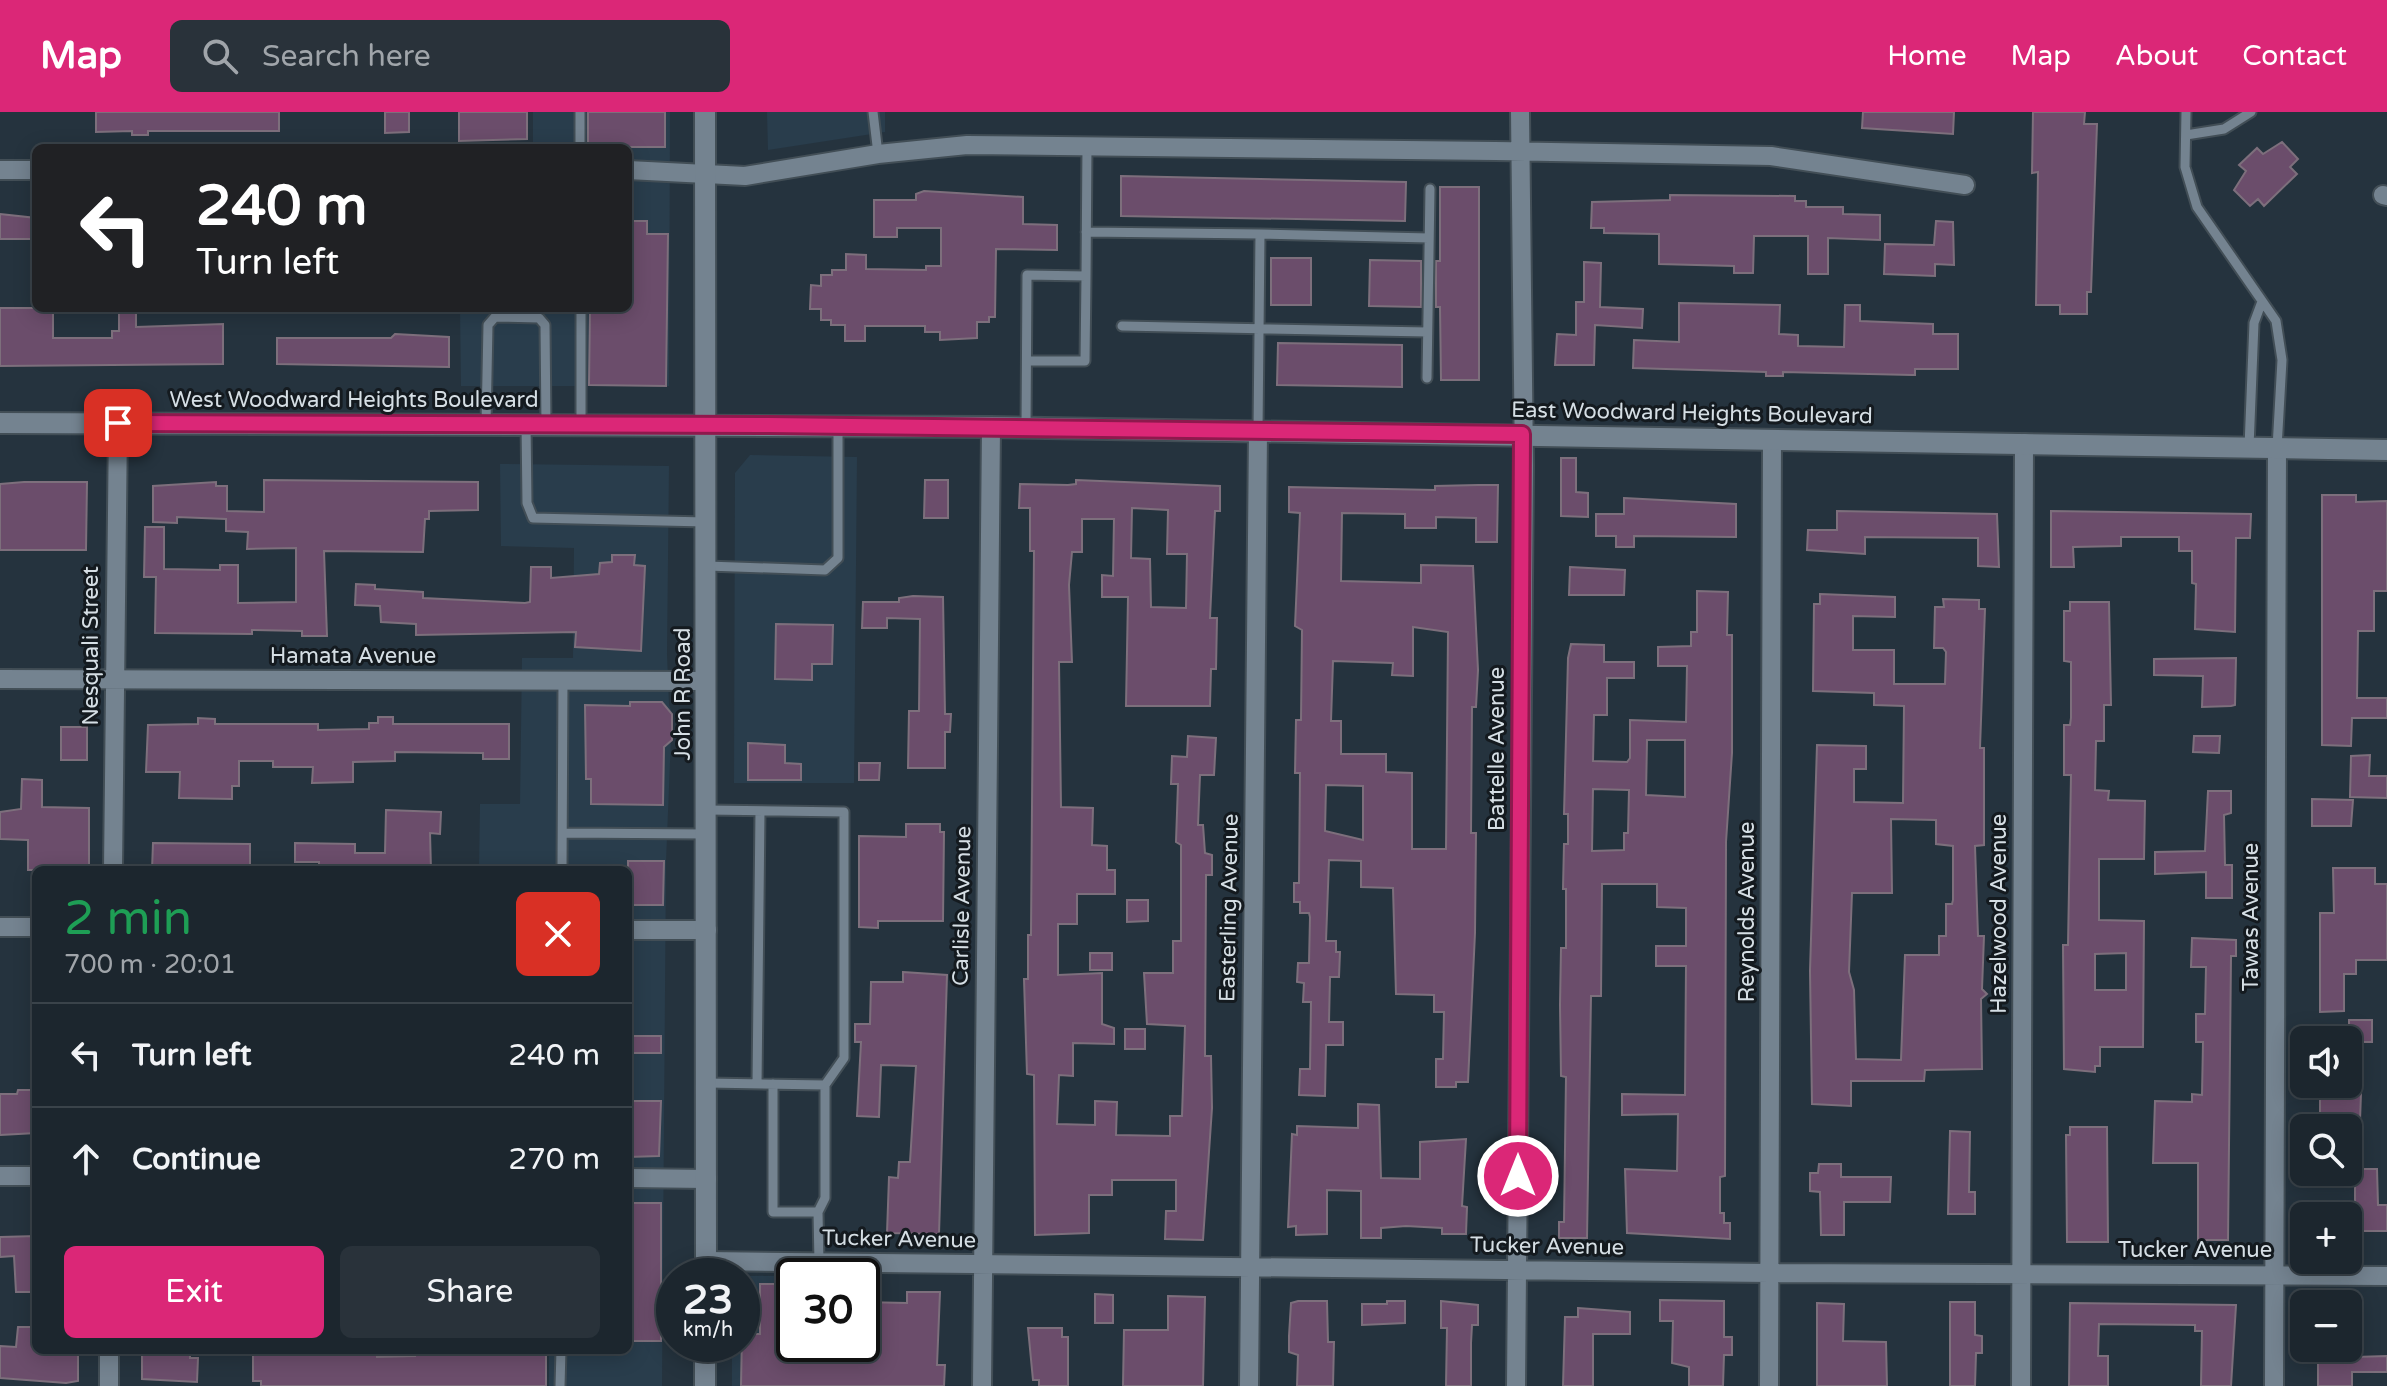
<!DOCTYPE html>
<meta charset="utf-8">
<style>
:root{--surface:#1c262e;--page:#29323a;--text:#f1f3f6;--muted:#a0a5aa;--line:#3a434a;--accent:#db2777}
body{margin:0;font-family:"Varela Round",sans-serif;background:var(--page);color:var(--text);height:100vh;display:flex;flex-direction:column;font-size:30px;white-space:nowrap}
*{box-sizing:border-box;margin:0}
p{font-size:26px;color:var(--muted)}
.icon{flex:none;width:44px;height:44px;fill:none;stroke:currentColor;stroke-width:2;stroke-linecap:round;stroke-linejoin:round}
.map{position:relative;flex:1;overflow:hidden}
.side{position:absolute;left:32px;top:754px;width:600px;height:488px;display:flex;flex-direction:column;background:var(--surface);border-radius:12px;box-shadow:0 4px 20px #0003,0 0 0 2px var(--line)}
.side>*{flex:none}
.banner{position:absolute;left:32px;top:32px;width:600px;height:168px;border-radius:12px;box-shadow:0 4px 20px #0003,0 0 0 2px var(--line);background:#202124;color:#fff;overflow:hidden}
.tools{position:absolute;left:2290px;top:914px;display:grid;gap:16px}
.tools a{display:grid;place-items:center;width:72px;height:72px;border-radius:12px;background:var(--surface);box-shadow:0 4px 20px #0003,0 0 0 2px var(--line);font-size:40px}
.speed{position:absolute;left:656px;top:1146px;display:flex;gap:16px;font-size:40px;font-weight:700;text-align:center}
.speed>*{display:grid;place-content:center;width:104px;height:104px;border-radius:50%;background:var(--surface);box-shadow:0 4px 20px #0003,0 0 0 2px var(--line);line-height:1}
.speed small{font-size:20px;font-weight:400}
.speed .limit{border:4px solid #111;border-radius:12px;background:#fff;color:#111}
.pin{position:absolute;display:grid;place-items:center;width:68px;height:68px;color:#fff;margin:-34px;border-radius:16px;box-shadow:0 4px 12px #0006}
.me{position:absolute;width:88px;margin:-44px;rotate:0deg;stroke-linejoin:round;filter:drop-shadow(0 0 6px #0008)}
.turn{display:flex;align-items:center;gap:28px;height:168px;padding:0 32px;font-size:36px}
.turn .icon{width:104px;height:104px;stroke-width:2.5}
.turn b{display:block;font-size:56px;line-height:68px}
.round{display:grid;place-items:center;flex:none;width:84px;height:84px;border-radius:12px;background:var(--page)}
.head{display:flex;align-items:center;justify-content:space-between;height:136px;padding:0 32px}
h1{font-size:48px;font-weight:600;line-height:60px;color:#1e9e55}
.primary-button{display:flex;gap:16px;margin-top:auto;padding:16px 32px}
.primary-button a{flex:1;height:92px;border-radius:12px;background:var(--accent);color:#fff;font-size:32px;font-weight:600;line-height:92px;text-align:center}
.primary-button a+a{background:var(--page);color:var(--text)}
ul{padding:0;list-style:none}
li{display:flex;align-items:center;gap:24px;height:104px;padding:0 32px;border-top:2px solid var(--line)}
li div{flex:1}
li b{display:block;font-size:30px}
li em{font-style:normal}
header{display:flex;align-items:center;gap:48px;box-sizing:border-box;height:112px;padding:0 40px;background:var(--accent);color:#fff}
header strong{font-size:38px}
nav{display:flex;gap:44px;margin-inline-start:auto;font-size:28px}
.search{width:560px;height:72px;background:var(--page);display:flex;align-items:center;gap:20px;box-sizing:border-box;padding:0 28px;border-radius:12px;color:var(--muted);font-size:30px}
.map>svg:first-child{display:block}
</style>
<header>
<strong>Map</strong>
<div class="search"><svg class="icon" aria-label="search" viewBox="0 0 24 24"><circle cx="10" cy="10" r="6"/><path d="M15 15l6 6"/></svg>Search here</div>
<nav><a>Home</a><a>Map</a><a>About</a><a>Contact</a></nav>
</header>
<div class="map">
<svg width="2387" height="1274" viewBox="0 0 2387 1274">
<rect width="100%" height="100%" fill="#25333e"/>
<!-- built -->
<path fill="#293d4c" d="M533 0H670L669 274H461L460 196H628V36H533Z
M767 0H885V20L768 38Z
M750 343 857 345 854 671H734L735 361Z
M500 352 669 354 667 542 669 593 672 601 666 750 662 1274H549V1238H628V758H479L480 692H520L522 546H573L574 436 501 434Z
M848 1163 794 1164V1232H848L842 1274H732V1232H742V1169L750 1164Z"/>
<!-- building -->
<path fill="#6b4d6b" stroke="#7d6f7c" stroke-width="2" fill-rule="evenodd" d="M96 0H279V19H148V23H132V19L96 20Z
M385 0H409V20L385 21Z
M459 0H527V27L459 29Z
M588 0H665V35H588Z
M1863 0H1954L1953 22 1862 16Z
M2033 0H2085L2084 12H2097L2091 180H2087V202H2060V193H2036L2038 60 2032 61Z
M2282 30 2298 47 2290 55 2297 62 2264 94 2258 87 2250 94 2234 78 2246 59 2239 53 2257 36 2263 42Z
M1121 64 1406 70 1405 109 1121 104Z
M1440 75H1479V268H1441L1440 195H1436V149H1440Z
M924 79 1023 85V112L1057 113V138L996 137 995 205H989V210H977V226L940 228V220H925V214H865V229H845V213H831V208H821V197H810L811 173 821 174V163H832V158H846V142L866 143V157L926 158V154H941V116H897V125H874V88H916V82Z
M1670 83 1795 84V89H1806V95H1843V102L1880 103V128L1828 126V162H1808V124H1754L1753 161H1734V154L1659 152V122L1604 121V116H1591L1592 90 1670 88Z
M0 102 36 106V127H0Z
M628 109H647V122H668L666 274 589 273 590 196H628Z
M1936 109 1953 110 1954 153 1935 152V164L1884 162 1885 132 1934 133Z
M1271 146H1311V193H1271Z
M1370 148 1421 149V195L1369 194Z
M1584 150 1601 151 1600 195 1643 197 1642 216 1595 213 1594 253H1555L1557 222 1576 223V190H1584Z
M1679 191 1780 193 1779 222 1798 223V234L1844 235 1845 193H1860V209L1933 212V222H1958V257H1915V263H1912L1783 260V264H1766V260L1633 256 1634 228 1679 230Z
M0 196H53V226H112V219H119V196H136V215L223 212V252L0 254Z
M395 222 449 225V255L277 252V226H391Z
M1278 231 1402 233V275L1277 273Z
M1561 346H1576V380L1588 381V405L1561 404Z
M264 368 478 370V398L429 399V407H425L423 440 324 439 327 524H302V519L252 518V522L155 521 156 465H144L145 415H164V457L220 458V453H238V491L296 490V436L247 437 248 420 226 419V407L177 405V411L153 410V374L216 370V374H227V399L264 400Z
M925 368H948V406H924Z
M1076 368 1220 374V399H1215L1210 506H1217L1216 557H1211L1210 594H1126L1128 485H1102V463L1113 464 1114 407H1082V440H1072L1069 473 1072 550H1059L1061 695 1093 696 1092 733 1107 734V758H1115V782H1077V812H1058V863L1102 861V912L1114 916V932L1073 931V964L1059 963 1057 1012 1095 1013V989L1117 990 1116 1023 1170 1024V1004H1182L1185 914 1147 912 1144 861H1173V829H1181V733L1176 730 1178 672H1171L1172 644 1187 645 1188 624 1216 626 1214 663H1200L1198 713H1203L1205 741 1212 743V763H1206L1205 944H1211L1212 996 1203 1128 1165 1127 1166 1099H1176V1068H1112V1083H1089V1121L1035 1123 1034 963 1027 962 1024 867H1028V823H1031L1034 439H1030V396H1019L1020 372 1068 373 1076 372ZM1132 396 1168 398 1167 442H1187L1186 496 1151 495 1150 447 1131 446Z
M24 370H87L86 438H0V372Z
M1478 373H1498L1497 430H1476V406L1436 405V416H1405V402L1342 401 1341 469 1421 471V453L1473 454 1478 558 1476 595H1472L1471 721H1476L1475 821 1468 970H1456V975H1436V947H1443L1444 900H1434V883L1396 882 1393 776 1361 775V749L1329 748 1326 829H1336V840H1340L1339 865H1330L1329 910H1343V933H1326L1325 984 1299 983 1300 957H1310L1311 890H1303L1304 871 1297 870 1298 851H1309L1310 805 1309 801H1300V790H1294V771H1299L1300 661H1295L1296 608H1301L1302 518 1295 514 1300 401 1289 400V375L1435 378V374ZM1413 515 1448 520 1446 737H1412V661L1386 660V642H1341V609H1331L1333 549 1393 551 1392 563 1413 564ZM1326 673 1363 674V728L1325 719Z
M2322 383H2356V390L2387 389V479H2374V519H2358L2357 586H2387V606H2352L2351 634 2322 633Z
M1624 386 1736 392V425L1634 424V435H1616V424H1596V402H1624Z
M1837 399 1997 402 1999 455 1978 454V426L1865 425V442L1807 438 1808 418H1837Z
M2051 399 2251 402 2250 426H2236L2235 520 2195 517 2196 472 2192 471V439H2179V425H2121V434L2073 435 2074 455H2051Z
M612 443H635L634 453 645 454 641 539 575 535 576 520 416 523V512L381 510 380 494 355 493 356 472 375 473V477L423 480V486L525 491 530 490 531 455H551V466L599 462 600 451 612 450Z
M1570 455 1625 458 1624 483H1569Z
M1697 479 1728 480 1727 523H1732V641L1726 730 1725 1064 1720 1065V1101H1724V1111H1730V1127L1627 1121 1625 1057 1677 1059 1678 1002 1622 1003V982L1685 983 1686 854H1656V834H1686V796L1657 795V772H1602L1601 884H1591L1587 1126H1559V1110H1564L1566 965 1561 964 1560 893 1561 836H1566V777H1563L1564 732H1568V702H1564L1568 546 1571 532 1604 533V550H1634V566H1607V603H1594L1593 649 1627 650 1630 646V608L1686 610 1687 554H1658V535L1691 534V520H1697ZM1647 628H1685V685L1646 683ZM1593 677 1629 678 1628 721H1624V738L1592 739Z
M1820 482 1895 485V505L1853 504V538H1894V572H1945L1946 540 1943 536H1934L1935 495H1944L1943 487 1979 488V497H1985L1980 636H1984V733L1975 734 1978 824H1984L1982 877 1987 882 1981 887 1982 957 1925 958 1924 969H1851V994L1812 992 1810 859 1817 633 1866 634V657H1854V690L1903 691 1904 594 1874 593V581L1813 579 1814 492H1820ZM1891 707 1936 708V732L1953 734V788L1952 792H1946V824H1939V843H1905L1901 948 1856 947 1854 878 1849 860 1852 781H1892Z
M913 484 943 485 945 602H951L950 620H945V656H908L909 599H919L920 507 887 506V516H862L863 490H899V486Z
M2070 490H2109L2111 593H2104V629H2096L2095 678 2109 679 2108 688 2145 689 2144 747H2099V808L2144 809 2143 935H2100V954H2095V960L2064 957 2063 833H2068L2071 663H2064V613H2070L2071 606V550L2064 549V499H2070ZM2126 841V878H2095V842Z
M776 512 833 513 832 552H812V568L775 567Z
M2236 546 2235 593 2231 594 2202 595 2203 564 2154 563V547Z
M630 590H662L672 602V628L664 635 663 693 591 692V667H586L585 593 630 594Z
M378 605H393V612H509V647H483V641L395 640V649L353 650V670L312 671 313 655H273V649H239V674H232V687L179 686 180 660H146L148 613 198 612V606L215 607V612H318V618L369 617V611H378Z
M61 615H87V648H61Z
M2194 624H2220L2219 641 2193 640Z
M748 631 785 633V651L801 652V668H748Z
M2370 643 2369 664H2387V686L2350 685 2351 644Z
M859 651H880L879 668H859Z
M22 667 42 668V695L89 696V758H28V728L0 727V700L21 697Z
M2208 679H2231V701L2224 703 2225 753H2232V786H2206V760L2155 762V740L2205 739Z
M2312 687 2353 688 2351 714H2312Z
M386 698 441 700 440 722 430 721 431 758H319V750H295V731L355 732V741H385Z
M906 712H940V720H944L943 809H878V816L859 815V724L906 725Z
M153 731 250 732V758H152Z
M628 749H664L663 793H628Z
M2333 756H2375V772H2387V848H2356V862H2344V899L2320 900V801H2334Z
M1127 788H1148V809L1127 810Z
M2192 826 2236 828V844H2231L2228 1128H2198V1051H2153L2155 989 2192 990V982L2202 983 2203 930H2196V902H2205L2206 855H2191Z
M1090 841H1112V858H1090Z
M903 860 947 863 939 1122 887 1121 889 1065 898 1066 899 1050H910L916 954 881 953 879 1005 857 1004 861 930H855V912H870L871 870H903Z
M2349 908H2372V930H2349Z
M1125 917H1145V937H1125Z
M628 924H661V941H628Z
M18 978H36V1021L0 1023V982H17Z
M2320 980 2361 981 2360 1009 2320 1008Z
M628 989H661L659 1044 628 1045Z
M1358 992 1379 993 1381 1066 1420 1067V1030L1466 1027 1462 1094 1467 1095 1466 1122H1442V1116L1406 1114 1381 1116V1126H1361V1079L1327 1078V1122L1296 1123V1114L1288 1115 1292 1022 1297 1023V1014L1358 1016Z
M2070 1015H2107L2108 1130H2067L2066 1023H2070Z
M1950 1019 1970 1020 1969 1080H1975V1102H1948Z
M1819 1052H1841V1065H1891L1890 1090H1844V1123H1821L1820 1080 1810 1079V1061H1818Z
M2355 1057H2377L2378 1093H2387V1119H2348V1096H2355Z
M628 1091H661V1229H628Z
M36 1124V1180H16L14 1144 0 1145V1125Z
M760 1172H778V1190H786V1211H794V1249H857L858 1232H862V1190L907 1191V1180H940L937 1253H945L944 1274H741L742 1222H760Z
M1095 1182 1113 1183V1211H1095Z
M1168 1184 1205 1185 1203 1274H1123L1124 1218H1168Z
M1660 1188 1724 1189V1225H1732V1243H1724L1723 1274H1689V1255L1672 1251 1673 1209H1660Z
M1298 1189H1327L1328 1230H1334L1333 1274H1297L1298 1243 1289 1240V1224L1291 1191Z
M1387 1189H1405V1211L1362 1213V1192H1387Z
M1441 1189 1478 1193V1213H1472L1471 1231V1274H1446L1447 1216H1441Z
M1950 1190H1975V1223L1982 1224V1241H1976L1975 1274H1950Z
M1817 1191 1844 1192 1843 1229 1886 1230 1887 1274H1817Z
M2070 1191 2236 1193 2231 1274H2201L2202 1219H2195V1213L2099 1212 2098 1244H2108V1274H2069Z
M1578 1196 1630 1200V1222H1593V1274H1563L1565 1205H1578Z
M18 1215H36V1238H78V1269L66 1271 0 1266V1234L16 1235Z
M1028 1216H1062V1225H1068V1274H1039V1268H1033Z
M2318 1236H2355V1245L2387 1244V1260H2352V1274H2318Z
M142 1238H190V1246H198L197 1270 142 1267Z
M253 1238H377V1245L415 1244V1238H546V1274H261V1269H253Z"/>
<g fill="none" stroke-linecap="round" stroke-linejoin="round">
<defs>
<path id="service" d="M580 0V36
M873 0 878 42
M2186 0 2185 55 2197 95 2276 209 2282 248 2277 336
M2186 23 2224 17 2251 0
M1086 120 1260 122
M581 196V313
M1122 214 1427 220
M1027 249H1085L1086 164
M1427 266 1430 77
M486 312 488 213 495 205 539 206 545 213 546 313
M526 312 527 391 533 406 706 410
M1026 315 1027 163 1086 164 1087 34
M1258 319 1260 122 1429 126
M2249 335 2254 211 2261 192
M707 454 825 458 838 446V314
M707 698 844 700V946L825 973
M563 721 707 722
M562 758 563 568
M708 971 825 973V1086L818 1100 819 1151
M757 972 760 699
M773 972V1100H818
M560 1274 561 1238"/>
<path id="minor" d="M0 58H36
M628 58 745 64 878 42 967 33 1495 39 1771 44 1965 73
M2383 83 2387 84
M0 567 706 569
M113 758 118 311
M0 815H36
M628 818H707
M0 1064H36
M628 1066 707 1067
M706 1149 1769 1161 2387 1164
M109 1274V1238
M982 1274 991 315
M1249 1274 1258 319
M1516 1274 1524 354 1520 0
M1769 1274 1772 327
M2021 1274 2024 331
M2274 1274 2277 336"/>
<path id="tertiary" d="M0 311 991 315 2387 338"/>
<path id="secondary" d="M705 0 706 1164
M705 1274V1232"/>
</defs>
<!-- service casing -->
<use href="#service" stroke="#424e56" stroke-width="13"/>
<!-- minor casing -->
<use href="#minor" stroke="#424e56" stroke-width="22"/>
<!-- tertiary casing -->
<use href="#tertiary" stroke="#424e56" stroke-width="24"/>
<!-- secondary casing -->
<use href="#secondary" stroke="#424e56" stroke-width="24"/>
<!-- service -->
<use href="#service" stroke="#748390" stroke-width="9"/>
<!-- minor -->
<use href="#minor" stroke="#748390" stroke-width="18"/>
<!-- tertiary -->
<use href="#tertiary" stroke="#748390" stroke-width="20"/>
<!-- secondary -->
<use href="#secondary" stroke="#748390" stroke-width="20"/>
</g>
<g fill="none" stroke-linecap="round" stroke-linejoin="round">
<defs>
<path id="route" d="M118 311 769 313 1522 322 1518 1064"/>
</defs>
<!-- route casing -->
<use href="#route" stroke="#8e194d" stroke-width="20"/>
<!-- route -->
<use href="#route" stroke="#db2777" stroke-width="14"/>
</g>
<g text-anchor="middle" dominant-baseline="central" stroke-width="6" stroke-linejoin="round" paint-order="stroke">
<!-- street labels -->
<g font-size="22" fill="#d5dee4" stroke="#141a1f">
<text x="354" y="288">West Woodward Heights Boulevard</text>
<text transform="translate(1692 301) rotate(1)">East Woodward Heights Boulevard</text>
<text transform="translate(91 534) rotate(-90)">Nesquali Street</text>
<text x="353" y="544">Hamata Avenue</text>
<text transform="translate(683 582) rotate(-90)">John R Road</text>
<text transform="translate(1497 637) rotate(-90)">Battelle Avenue</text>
<text transform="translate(962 794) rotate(-89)">Carlisle Avenue</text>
<text transform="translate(1229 796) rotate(-89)">Easterling Avenue</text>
<text transform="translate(1747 800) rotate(-90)">Reynolds Avenue</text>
<text transform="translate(1999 802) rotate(-90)">Hazelwood Avenue</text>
<text transform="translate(2251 805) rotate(-90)">Tawas Avenue</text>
<text transform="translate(899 1127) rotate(1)">Tucker Avenue</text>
<text transform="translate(1547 1134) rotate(1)">Tucker Avenue</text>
<text x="2195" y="1138">Tucker Avenue</text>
</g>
</g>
</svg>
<div class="tools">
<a><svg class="icon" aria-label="sound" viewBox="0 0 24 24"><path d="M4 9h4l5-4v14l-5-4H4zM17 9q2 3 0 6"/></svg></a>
<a><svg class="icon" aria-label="search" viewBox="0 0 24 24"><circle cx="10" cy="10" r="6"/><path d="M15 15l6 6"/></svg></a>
<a>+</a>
<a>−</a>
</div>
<div class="speed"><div>23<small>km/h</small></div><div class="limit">30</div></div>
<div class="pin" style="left:118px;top:311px;background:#d93025"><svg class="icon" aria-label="arrive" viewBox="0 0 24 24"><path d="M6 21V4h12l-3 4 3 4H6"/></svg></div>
<svg class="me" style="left:1518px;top:1064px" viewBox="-20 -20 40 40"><circle r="17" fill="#db2777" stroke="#fff" stroke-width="3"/><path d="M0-11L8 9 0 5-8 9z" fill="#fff"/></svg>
<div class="banner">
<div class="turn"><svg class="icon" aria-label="left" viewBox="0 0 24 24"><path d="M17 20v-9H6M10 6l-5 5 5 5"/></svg><div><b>240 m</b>Turn left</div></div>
</div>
<section class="side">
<div class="head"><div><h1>2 min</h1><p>700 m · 20:01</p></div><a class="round" style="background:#d93025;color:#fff"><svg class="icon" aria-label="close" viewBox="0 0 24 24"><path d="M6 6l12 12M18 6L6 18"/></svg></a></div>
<ul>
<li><svg class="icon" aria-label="left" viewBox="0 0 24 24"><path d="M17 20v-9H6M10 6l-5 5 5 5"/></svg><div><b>Turn left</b></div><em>240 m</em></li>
<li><svg class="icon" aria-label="ahead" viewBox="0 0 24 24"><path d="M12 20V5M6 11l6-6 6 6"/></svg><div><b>Continue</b></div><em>270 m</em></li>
</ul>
<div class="primary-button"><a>Exit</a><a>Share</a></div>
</section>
</div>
